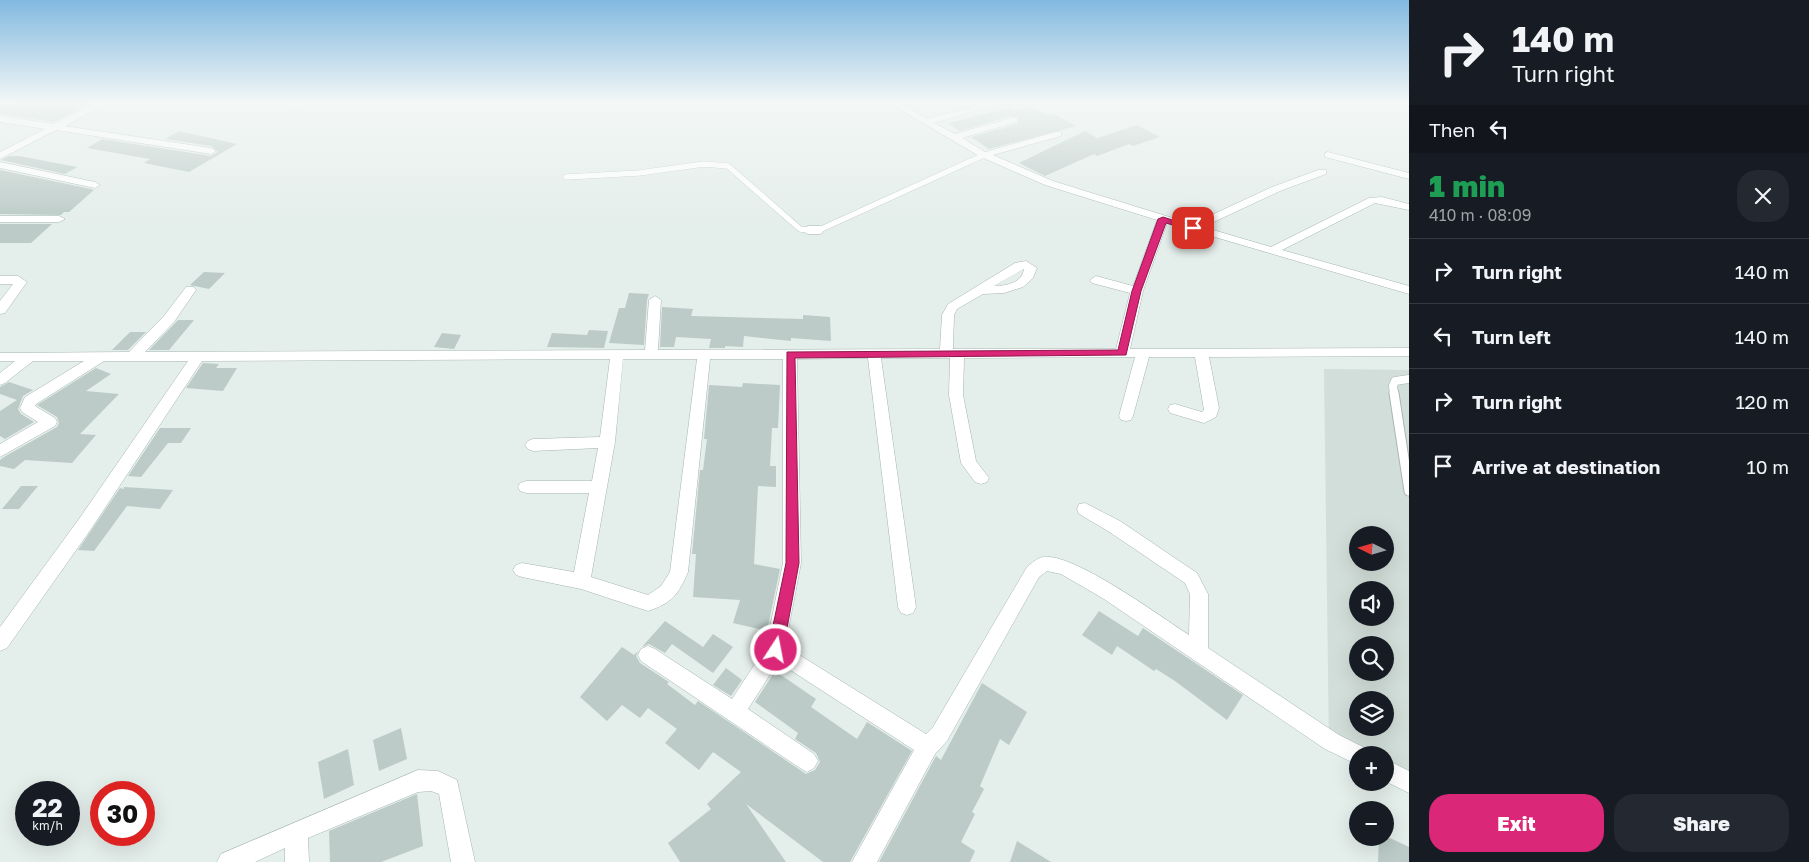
<!DOCTYPE html>
<meta charset="utf-8">
<style>
:root{--surface:#171b24;--page:#242831;--text:#f1f3f6;--muted:#9ea1a6;--line:#363941;--accent:#db2777}
body{margin:0;font-family:"Golos Text",sans-serif;background:var(--page);color:var(--text);height:100vh;display:flex;flex-direction:column;font-size:19px;white-space:nowrap}
*{box-sizing:border-box;margin:0}
p{font-size:16px;color:var(--muted)}
.icon{flex:none;width:28px;height:28px;fill:none;stroke:currentColor;stroke-width:2;stroke-linecap:round;stroke-linejoin:round}
.map{position:relative;flex:1;overflow:hidden}
.sheet{display:flex;flex-direction:column;background:var(--surface);width:400px}
.sheet>*{flex:none}
.banner{background:#171b24;color:var(--text);overflow:hidden}
.needle{width:32px;rotate:275deg}
.tools{position:absolute;left:1349px;top:526px;display:grid;gap:10px}
.tools a{display:grid;place-items:center;width:45px;height:45px;border-radius:50%;background:var(--surface);box-shadow:0 5px 20px #0002;font-size:25px}
.speed{position:absolute;left:15px;top:781px;display:flex;gap:10px;font-size:25px;font-weight:700;text-align:center}
.speed>*{display:grid;place-content:center;width:65px;height:65px;border-radius:50%;background:var(--surface);box-shadow:0 5px 20px #0002;line-height:1}
.speed small{font-size:12px;font-weight:400}
.speed .limit{border:8px solid #d22;background:#fff;color:#111}
.pin{position:absolute;display:grid;place-items:center;width:42px;height:42px;color:#fff;margin:-21px;border-radius:10px;box-shadow:0 2px 8px #0006}
.me{position:absolute;width:55px;margin:-28px;rotate:11deg;stroke-linejoin:round;filter:drop-shadow(0 0 4px #0008)}
.turn{display:flex;align-items:center;gap:18px;height:105px;padding:0 20px;font-size:22px}
.turn .icon{width:65px;height:65px;stroke-width:2.5}
.turn b{display:block;font-size:35px;line-height:42px}
.then{display:flex;align-items:center;height:48px;padding:0 20px;background:#0003;gap:10px;font-size:19px}
.round{display:grid;place-items:center;flex:none;width:52px;height:52px;border-radius:20px;background:var(--page)}
.overview{display:flex;align-items:center;justify-content:space-between;height:85px;padding:0 20px}
h1{font-size:30px;font-weight:800;line-height:38px;color:#1e9e55}
.primary-button{display:flex;gap:10px;margin-top:auto;padding:10px 20px}
.primary-button a{flex:1;height:58px;border-radius:20px;background:var(--accent);color:#fff;font-size:20px;font-weight:800;line-height:58px;text-align:center}
.primary-button a+a{background:var(--page);color:var(--text)}
ul{padding:0;list-style:none}
li{display:flex;align-items:center;gap:15px;height:65px;padding:0 20px;border-top:1px solid var(--line)}
li div{flex:1}
li b{display:block;font-size:19px}
li em{font-style:normal}
main{display:flex;flex:1;min-height:0}
.map>svg:first-child{display:block}
</style>
<main>
<div class="map">
<svg width="1409" height="862" viewBox="0 0 1409 862">
<rect width="100%" height="100%" fill="#e4eeea"/>
<!-- built -->
<path fill="#d2ded9" fill-rule="evenodd" d="M1324 369 1409 370V780L1385 770V755H1358L1329 747ZM1358 535H1385V562H1358ZM1358 590H1385V618H1358ZM1358 645H1385V672H1358ZM1358 700H1385V728H1358Z"/>
<!-- building -->
<path fill="#bccbc7" d="M0 103 13 104 17 103H91L54 122 0 114Z
M1030 107 1049 116 1054 114 1076 126 989 149 971 137 1018 124V117L1010 116 960 131 948 123 1009 108 1014 111Z
M1137 125 1160 137 1133 146 1129 144 1097 156 1094 154 1045 176 1019 163 1085 131 1097 138Z
M179 131 237 144 189 172 144 163 150 159 87 148 102 139 211 156 218 152 211 146 165 139Z
M9 156H19L77 167 65 174 1 160Z
M0 170 91 189 94 190 69 212H64L61 215 0 214Z
M0 224H52L31 243H0Z
M204 272 225 273 209 289 190 285Z
M629 293 649 294 647 300 644 345 609 343 619 308H625Z
M662 307 693 309 691 316 803 319V315L830 317 831 341 791 338V341L744 336 743 347 725 346V348H709L711 339 676 337 674 347H660Z
M178 320H194L169 350H149Z
M589 330 608 331 604 348 547 347 552 333 587 335Z
M130 332H146L128 350H112Z
M442 333 461 335 454 349 434 347Z
M203 363 219 364 216 368H237L223 391 186 388Z
M96 368 111 374 86 391 119 394 80 434 96 435 72 463 25 460 14 469 0 466V460L4 457 57 427 59 423 57 417 37 405Z
M9 382 33 390 23 396 18 409 21 414 34 422 5 439 0 436V411L17 400 0 394V387Z
M743 383 780 385 778 428H772L770 466H776V487L758 486 754 564 780 569 767 631 733 623 740 600 693 597 696 554H692L700 470H703L707 439H704L709 385 742 387Z
M160 428H191L181 443H168L141 477 128 476Z
M21 486H38L19 509H2Z
M124 487 173 490 160 509 127 506 94 551 78 550 120 488 124 489Z
M1099 611 1138 636 1143 628 1243 695 1227 720 1175 681 1156 669 1154 671 1117 646 1112 655 1082 635Z
M665 621 703 647 713 634 733 647 713 673 672 644 665 653 649 644 642 647Z
M622 647 634 655 638 651 636 656 640 663 669 682 667 684 695 705 698 701 806 774 815 770 820 762 816 753 795 739 798 733 755 702 775 671 816 699 811 707 857 739 867 722 912 751 850 862H823L746 804 786 862H680L668 843 711 809 707 804 741 772 713 752 699 770 665 743 677 729 648 708 640 718 622 705 607 721 580 697Z
M726 668 742 680 731 696 713 685Z
M982 683 1027 712 1009 745 1000 739 980 786 984 789 972 812 975 814 961 842 975 851 970 862H879L936 756 941 760Z
M401 728 407 759 379 771 373 740Z
M348 749 354 785 324 799 318 762Z
M417 794 423 846 381 862H330L329 831Z
M1379 838H1390L1409 847V862H1378Z
M1017 841 1051 862H1010Z"/>
<g fill="none" stroke-linecap="round" stroke-linejoin="round">
<defs>
<path id="lane-far2" d="M566 177 639 173 704 164 728 166 800 229 817 231 984 155"/>
<path id="lane-far1" d="M809 230H819
M1394 394 1393 386 1395 381 1409 379"/>
<path id="lane" d="M1394 393 1409 491"/>
<path id="street" d="M96 103H106L65 126 211 148 216 151 211 154 56 130 0 159V152L45 129 0 122V116L54 124Z
M279 103H309C303 108 285 108 279 103Z
M889 103H899L927 119 985 103H997L996 105 934 123 955 134 1011 118H1017V122L962 138 985 152 1055 132H1061V136L993 155 1053 181 1192 224 1272 187 1318 170H1326V174L1280 191 1203 227 1271 247 1369 198 1382 197 1409 204V210L1375 203 1282 250 1409 286V294L1167 223 1143 291 1130 349 1409 348V356L1209 357 1219 408 1216 417 1204 423 1170 413 1168 409 1170 405 1175 404 1202 412 1204 410 1195 357H1149L1133 416 1131 420 1126 421 1121 420 1119 416 1135 357 964 358 963 395 976 461 989 478 987 482 981 484 975 482 961 463 949 395 950 358H881L916 607 913 613 907 615 901 613 898 607 868 358 797 359 801 563 785 646 926 734 933 727 1027 567C1032 563 1037 558 1043 557 1073 552 1161 617 1189 635L1190 594 1185 583 1108 531 1079 514 1077 509 1079 504 1085 503 1120 521 1197 573 1208 594V648L1339 735 1365 748 1369 755H1358V765L1325 749 1104 599 1061 574 1047 571 1039 577 947 741 935 754 877 862H852L914 750 778 662 748 709 814 754 818 761 814 768 807 772 800 768 641 661 638 655 641 649 648 646 655 649 732 699 766 647 783 563V359H710L688 572C678 595 672 603 648 611L581 589 522 577 516 575 513 570 516 565 522 563 574 572 589 493H526L520 491 518 487 520 483 526 481H592L598 448 533 451 528 449 525 445 528 441 533 439 600 437 610 359 202 361 91 529 7 648 0 651V627L79 519 188 361H104L36 404 35 406 55 418 57 422 55 426 0 457V444L38 422 22 412 20 408 25 397 84 361H33L5 383 0 385V373L15 361H0V353L129 352 164 316 186 287H194L196 290 174 322 145 352 645 350 649 300 655 296 661 300 658 350 940 349 942 315 948 304 1015 263 1026 261 1037 268 1033 278 1023 287 1004 293 983 294 957 309 954 315 953 349H1116L1130 293 1092 283 1090 280 1096 276 1133 286 1157 220 1045 185 981 157ZM1024 269C1022 283 1007 286 994 286ZM623 359H697L670 572 661 586 648 595 591 577 615 442Z
M1328 152 1409 173V179L1325 157V153Z
M0 162 95 182 100 185 95 188 0 168Z
M0 216H59L65 219 59 222H0Z
M0 276H18L27 282 5 313 0 314V301L13 284H0Z
M1385 759 1409 771V793L1385 781Z
M418 770 438 771 457 780 475 862H451L439 794 431 791 418 792 308 838 309 862H285V848L255 862H217L221 854Z"/>
</defs>
<!-- lane-far2 casing -->
<use href="#lane-far2" stroke="#a6b6b2" stroke-width="6"/>
<!-- lane-far1 casing -->
<use href="#lane-far1" stroke="#a6b6b2" stroke-width="9"/>
<!-- lane casing -->
<use href="#lane" stroke="#a6b6b2" stroke-width="11"/>
<!-- street casing -->
<use href="#street" stroke="#a6b6b2" stroke-width="1"/>
<!-- lane-far2 -->
<use href="#lane-far2" stroke="#fff" stroke-width="5.5"/>
<!-- lane-far1 -->
<use href="#lane-far1" stroke="#fff" stroke-width="8"/>
<!-- lane -->
<use href="#lane" stroke="#fff" stroke-width="9"/>
<!-- street -->
<use href="#street" fill="#fff" fill-rule="evenodd"/>
</g>
<!-- sky -->
<linearGradient id="sky" x2="0" y2="1"><stop stop-color="#82b9e0"/><stop offset="0.46" stop-color="#f3f7f6"/><stop offset="1" stop-color="#f3f7f6" stop-opacity="0"/></linearGradient>
<rect width="1409" height="223" fill="url(#sky)"/>
<!-- route -->
<path fill="#db2777" stroke="#8e194d" d="M1163 217 1197 228 1193 231 1166 223 1141 291 1126 355 795 358 799 563 783 650 781 655 776 656 770 655 768 650 786 563 787 352 1118 350 1132 291 1158 219Z"/>
</svg>
<div class="tools">
<a><svg class="needle" viewBox="-14 -14 28 28"><path d="M0-13l5 13h-10z" fill="#e53935"/><path d="M0 13l5-13h-10z" fill="#9ea1a6"/></svg></a>
<a><svg class="icon" aria-label="sound" viewBox="0 0 24 24"><path d="M4 9h4l5-4v14l-5-4H4zM17 9q2 3 0 6"/></svg></a>
<a><svg class="icon" aria-label="search" viewBox="0 0 24 24"><circle cx="10" cy="10" r="6"/><path d="M15 15l6 6"/></svg></a>
<a><svg class="icon" aria-label="layers" viewBox="0 0 24 24"><path d="M12 4l9 5-9 5-9-5zM3 14l9 5 9-5"/></svg></a>
<a>+</a>
<a>−</a>
</div>
<div class="speed"><div>22<small>km/h</small></div><div class="limit">30</div></div>
<div class="pin" style="left:1193px;top:228px;background:#d93025"><svg class="icon" aria-label="arrive" viewBox="0 0 24 24"><path d="M6 21V4h12l-3 4 3 4H6"/></svg></div>
<svg class="me" style="left:776px;top:650px" viewBox="-20 -20 40 40"><circle r="17" fill="#db2777" stroke="#fff" stroke-width="3"/><path d="M0-11L8 9 0 5-8 9z" fill="#fff"/></svg>
</div>
<section class="sheet">
<div class="banner">
<div class="turn"><svg class="icon" aria-label="right" viewBox="0 0 24 24"><path d="M7 20v-9h11M14 6l5 5-5 5"/></svg><div><b>140 m</b>Turn right</div></div>
<div class="then">Then<svg class="icon" aria-label="left" viewBox="0 0 24 24"><path d="M17 20v-9H6M10 6l-5 5 5 5"/></svg></div>
</div>
<div class="overview"><div><h1>1 min</h1><p>410 m · 08:09</p></div><a class="round"><svg class="icon" aria-label="close" viewBox="0 0 24 24"><path d="M6 6l12 12M18 6L6 18"/></svg></a></div>
<ul>
<li><svg class="icon" aria-label="right" viewBox="0 0 24 24"><path d="M7 20v-9h11M14 6l5 5-5 5"/></svg><div><b>Turn right</b></div><em>140 m</em></li>
<li><svg class="icon" aria-label="left" viewBox="0 0 24 24"><path d="M17 20v-9H6M10 6l-5 5 5 5"/></svg><div><b>Turn left</b></div><em>140 m</em></li>
<li><svg class="icon" aria-label="right" viewBox="0 0 24 24"><path d="M7 20v-9h11M14 6l5 5-5 5"/></svg><div><b>Turn right</b></div><em>120 m</em></li>
<li><svg class="icon" aria-label="arrive" viewBox="0 0 24 24"><path d="M6 21V4h12l-3 4 3 4H6"/></svg><div><b>Arrive at destination</b></div><em>10 m</em></li>
</ul>
<div class="primary-button"><a>Exit</a><a>Share</a></div>
</section>
</main>
